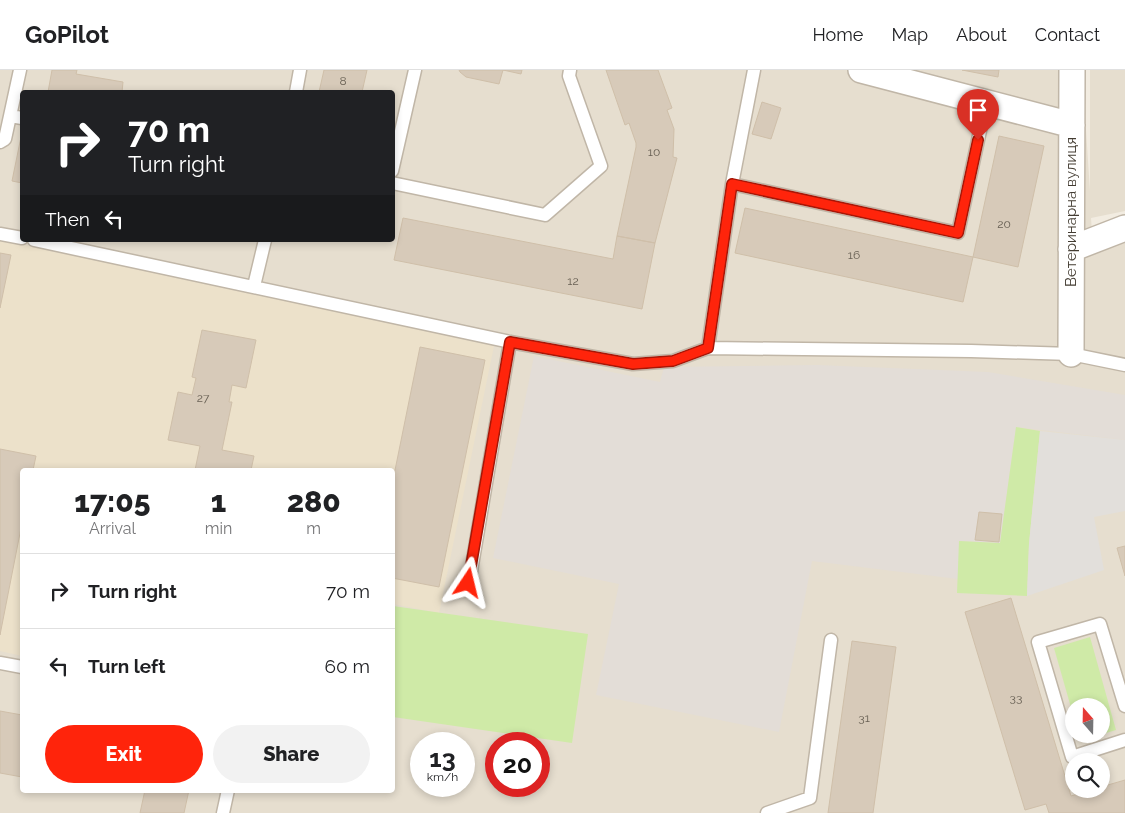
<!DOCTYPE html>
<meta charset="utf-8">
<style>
:root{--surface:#fff;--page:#f2f2f2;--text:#202124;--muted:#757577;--line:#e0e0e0;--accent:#ff240b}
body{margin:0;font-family:Raleway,sans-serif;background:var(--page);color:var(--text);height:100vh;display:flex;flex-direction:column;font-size:19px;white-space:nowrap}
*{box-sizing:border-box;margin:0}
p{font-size:16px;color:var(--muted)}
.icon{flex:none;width:28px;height:28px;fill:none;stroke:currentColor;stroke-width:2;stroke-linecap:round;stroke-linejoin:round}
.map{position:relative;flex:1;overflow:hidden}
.panel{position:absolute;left:20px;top:398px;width:375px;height:325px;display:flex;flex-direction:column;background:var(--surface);border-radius:5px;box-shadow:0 2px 8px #0003}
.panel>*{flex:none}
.hud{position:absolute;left:20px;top:20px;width:375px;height:152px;border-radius:5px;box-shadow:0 2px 8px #0003;background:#202124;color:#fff;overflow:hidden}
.needle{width:32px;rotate:340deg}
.controls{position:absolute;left:1065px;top:628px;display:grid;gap:10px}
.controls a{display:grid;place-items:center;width:45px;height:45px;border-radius:50%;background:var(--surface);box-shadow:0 2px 8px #0003;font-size:25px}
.speed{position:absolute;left:410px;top:662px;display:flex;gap:10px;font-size:25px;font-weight:700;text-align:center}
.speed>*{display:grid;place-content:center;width:65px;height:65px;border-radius:50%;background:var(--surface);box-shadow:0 2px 8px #0003;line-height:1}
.speed small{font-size:12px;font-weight:400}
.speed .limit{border:8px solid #d22;background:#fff;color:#111}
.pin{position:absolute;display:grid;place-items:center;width:42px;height:42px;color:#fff;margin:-51px -21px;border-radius:50% 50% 50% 0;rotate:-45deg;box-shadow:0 0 5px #0007}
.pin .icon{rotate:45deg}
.me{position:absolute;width:55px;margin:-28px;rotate:10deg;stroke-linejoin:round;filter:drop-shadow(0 0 4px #0008)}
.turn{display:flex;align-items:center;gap:18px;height:105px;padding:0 25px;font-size:22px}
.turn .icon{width:65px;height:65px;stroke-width:2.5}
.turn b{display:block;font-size:35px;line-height:42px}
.then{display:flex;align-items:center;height:48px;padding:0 25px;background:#0003;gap:10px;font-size:19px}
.eta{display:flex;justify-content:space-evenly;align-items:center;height:85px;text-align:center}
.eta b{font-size:30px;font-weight:800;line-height:35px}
.action{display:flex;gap:10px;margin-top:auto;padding:10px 25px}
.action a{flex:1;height:58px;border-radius:30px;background:var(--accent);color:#fff;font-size:20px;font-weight:800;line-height:58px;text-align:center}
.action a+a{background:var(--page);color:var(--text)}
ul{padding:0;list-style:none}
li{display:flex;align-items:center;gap:15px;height:75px;padding:0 25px;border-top:1px solid var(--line)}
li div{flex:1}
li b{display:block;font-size:19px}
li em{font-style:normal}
header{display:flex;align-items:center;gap:30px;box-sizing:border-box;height:70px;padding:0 25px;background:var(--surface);border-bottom:1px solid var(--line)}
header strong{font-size:24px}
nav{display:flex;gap:28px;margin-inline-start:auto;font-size:18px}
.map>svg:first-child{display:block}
</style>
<header>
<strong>GoPilot</strong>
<nav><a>Home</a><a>Map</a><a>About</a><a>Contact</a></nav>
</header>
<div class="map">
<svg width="1125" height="743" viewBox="0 0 1125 743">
<rect width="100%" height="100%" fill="#f2ece1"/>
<!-- residential -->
<path fill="#e6decf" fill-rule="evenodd" d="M0 0H1082L1090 121V0H1125V141L1091 148 1093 177 1125 165V743H0ZM22 22H392V170H22ZM22 400H392V720H22ZM1074 636H1101V664H1074ZM421 674H464V716H421ZM496 674H539V716H496ZM1074 691H1101V719H1074Z"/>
<!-- industrial -->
<path fill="#e3ddd7" d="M534 286 660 312 664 297 817 295 988 302 1125 325V370L1016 357 1000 473 960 471 958 509 812 491 779 662 596 625 619 514 493 488Z"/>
<!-- education -->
<path fill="#ece1ca" d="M0 170 495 271 439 543 393 534 392 400H22V586L0 581Z"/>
<!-- green -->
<path fill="#cfeaa7" d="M1016 357 1040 361 1029 474 1027 526 957 523 959 471 1000 473Z
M393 536 588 564 572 673 393 647Z
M1090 567 1116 660 1080 671 1078 664H1101V636H1074V648L1054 578Z"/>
<!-- parking -->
<path fill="#e2dfdb" d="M1040 361 1125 370V441L1094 447 1104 500 1027 526 1029 474Z"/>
<!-- building -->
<path fill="#d7cab9" stroke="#cfbfa9" d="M52 0H77L76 4 123 12 122 22H48Z
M324 0H367L362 22H319Z
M459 0H522L521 4 503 0 499 14 466 7 460 2Z
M606 0H658L672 38 667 40 674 59 673 87 677 88 655 173 617 166 636 77V73L629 53 625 55Z
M962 0H999L998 7Z
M762 32 781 38 771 69 752 64Z
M999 66 1044 76 1018 197 973 187Z
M21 67H22V113L12 111Z
M745 138 973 187 963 232 735 183Z
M403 148 613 189 617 166 655 173 642 239 394 190Z
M0 183 11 185 0 238Z
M202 260 256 270 246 318 232 315 229 332H232L222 380 254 386 251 400H195L200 376 168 370 178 322 192 325 196 308 192 307Z
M420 277 485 290 439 517 392 508V415Z
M0 379 36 386 33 400H22V453L0 565Z
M979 442 1002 444 999 472 975 470Z
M1125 476V506L1117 478Z
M1011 528 1071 726 1095 719H1101V717L1125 710V743H1049L1046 734 1025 740 965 542Z
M852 571 896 577 873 743H828Z
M0 641 22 645V707L0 703Z
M145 720H189L184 743H140Z"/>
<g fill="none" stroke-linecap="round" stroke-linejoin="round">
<defs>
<path id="lane" d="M296 22 300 0
M10 46 22 48
M0 72 5 69 20 0
M392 101 415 0
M392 113 545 145 601 96 569 6 570 0
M732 114 958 163 986 33
M0 164 22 168
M34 170 510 272 633 294 673 291 708 278 971 281 1071 284 1125 295
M254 216 265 170
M708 278 732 114 754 0
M469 513 510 272
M0 593 22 597
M1125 636 1100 554 1038 572 1072 687 1125 670
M223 743 228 720
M767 743 810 728 831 570"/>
<path id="street" d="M861 0 1072 55
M1071 179 1125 158
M1071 284 1072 0"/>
</defs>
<!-- lane casing -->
<use href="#lane" stroke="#c0b6a7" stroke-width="15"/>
<!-- street casing -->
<use href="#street" stroke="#c0b6a7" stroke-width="28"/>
<!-- lane -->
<use href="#lane" stroke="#fff" stroke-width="12"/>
<!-- street -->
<use href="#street" stroke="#fff" stroke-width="25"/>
</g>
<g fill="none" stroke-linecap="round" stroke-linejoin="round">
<defs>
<path id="route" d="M468 513 510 272 633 294 673 291 708 278 732 114 958 163 978 70"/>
</defs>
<!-- route casing -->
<use href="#route" stroke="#a61707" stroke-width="12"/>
<!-- route -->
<use href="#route" stroke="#ff240b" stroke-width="9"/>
</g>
<g text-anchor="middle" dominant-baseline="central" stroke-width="4" stroke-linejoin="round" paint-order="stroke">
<!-- number labels -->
<g font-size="12" fill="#686054">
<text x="343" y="11">8</text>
<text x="654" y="82">10</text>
<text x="1004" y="154">20</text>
<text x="854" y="185">16</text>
<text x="573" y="211">12</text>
<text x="203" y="328">27</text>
<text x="1016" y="628">33</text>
<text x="864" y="648">31</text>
</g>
<!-- street labels -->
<g font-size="15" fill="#433c32" stroke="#fff">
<text transform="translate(1071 142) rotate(-90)">Ветеринарна вулиця</text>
</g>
</g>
</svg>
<div class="controls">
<a><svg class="needle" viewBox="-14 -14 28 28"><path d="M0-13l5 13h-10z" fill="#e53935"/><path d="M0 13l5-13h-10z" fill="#757577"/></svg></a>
<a><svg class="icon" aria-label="search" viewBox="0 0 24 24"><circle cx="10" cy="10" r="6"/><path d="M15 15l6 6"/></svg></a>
</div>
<div class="speed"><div>13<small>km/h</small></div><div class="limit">20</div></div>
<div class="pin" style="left:978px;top:70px;background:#d93025"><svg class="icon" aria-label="arrive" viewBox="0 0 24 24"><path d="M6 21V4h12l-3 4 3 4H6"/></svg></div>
<svg class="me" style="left:468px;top:513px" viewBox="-20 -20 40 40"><path d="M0-17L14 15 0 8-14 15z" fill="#ff240b" stroke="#fff" stroke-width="4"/></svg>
<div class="hud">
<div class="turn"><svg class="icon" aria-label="right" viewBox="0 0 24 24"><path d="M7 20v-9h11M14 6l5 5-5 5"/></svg><div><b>70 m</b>Turn right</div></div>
<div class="then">Then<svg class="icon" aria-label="left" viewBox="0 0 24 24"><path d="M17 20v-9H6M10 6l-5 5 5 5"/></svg></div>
</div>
<section class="panel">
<div class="eta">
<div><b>17:05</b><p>Arrival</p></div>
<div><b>1</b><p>min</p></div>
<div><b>280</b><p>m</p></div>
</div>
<ul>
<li><svg class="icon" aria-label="right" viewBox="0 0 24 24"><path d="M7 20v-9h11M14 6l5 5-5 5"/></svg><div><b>Turn right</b></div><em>70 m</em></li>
<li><svg class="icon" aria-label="left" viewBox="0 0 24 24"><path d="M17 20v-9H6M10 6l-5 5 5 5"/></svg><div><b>Turn left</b></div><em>60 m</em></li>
</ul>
<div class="action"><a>Exit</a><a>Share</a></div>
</section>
</div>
